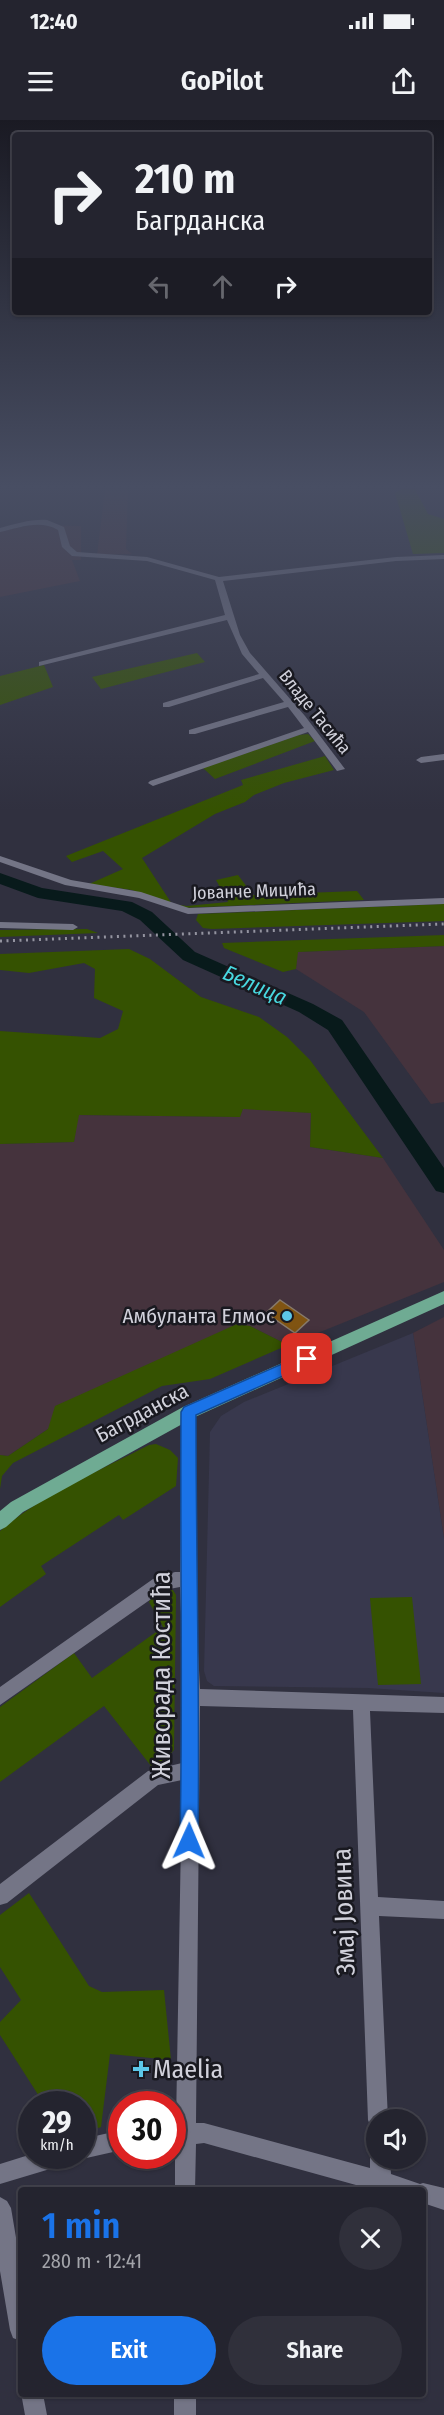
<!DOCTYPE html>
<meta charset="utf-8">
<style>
:root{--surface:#24242f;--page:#30303b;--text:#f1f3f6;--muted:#a3a4aa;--line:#41414b;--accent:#1a73e8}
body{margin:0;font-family:"Fira Sans Condensed",sans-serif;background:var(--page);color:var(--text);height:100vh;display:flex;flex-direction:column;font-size:22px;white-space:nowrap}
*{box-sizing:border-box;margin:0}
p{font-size:20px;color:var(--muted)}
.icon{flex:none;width:33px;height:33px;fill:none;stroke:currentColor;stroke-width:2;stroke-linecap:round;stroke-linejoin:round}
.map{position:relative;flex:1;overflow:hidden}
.details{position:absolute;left:18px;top:2067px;width:408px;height:210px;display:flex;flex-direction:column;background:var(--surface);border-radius:6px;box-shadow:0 2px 4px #0004,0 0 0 2px var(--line)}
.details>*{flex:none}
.hud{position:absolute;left:12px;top:12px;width:420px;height:183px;border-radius:6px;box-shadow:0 2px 4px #0004,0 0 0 2px var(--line);background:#24242f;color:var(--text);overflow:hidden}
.fabs{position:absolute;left:366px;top:1989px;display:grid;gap:12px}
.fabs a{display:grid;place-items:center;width:60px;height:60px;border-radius:50%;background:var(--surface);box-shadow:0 2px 4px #0004,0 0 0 2px var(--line);font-size:30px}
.speed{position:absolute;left:18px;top:1971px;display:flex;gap:12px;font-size:30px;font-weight:700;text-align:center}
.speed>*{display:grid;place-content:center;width:78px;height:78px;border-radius:50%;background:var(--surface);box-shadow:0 2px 4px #0004,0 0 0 2px var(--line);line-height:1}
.speed small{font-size:15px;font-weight:400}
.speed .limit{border:9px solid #d22;background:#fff;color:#111}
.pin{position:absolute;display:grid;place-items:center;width:51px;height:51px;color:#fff;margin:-26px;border-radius:12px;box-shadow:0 3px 9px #0006}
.me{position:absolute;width:66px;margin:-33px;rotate:1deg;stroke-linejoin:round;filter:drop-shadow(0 0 4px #0008)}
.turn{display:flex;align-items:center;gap:21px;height:126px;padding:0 24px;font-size:27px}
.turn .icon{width:78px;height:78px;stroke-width:2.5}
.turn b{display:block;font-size:42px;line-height:51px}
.lanes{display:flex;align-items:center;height:57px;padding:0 24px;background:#0003;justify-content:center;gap:30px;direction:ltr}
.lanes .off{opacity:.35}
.round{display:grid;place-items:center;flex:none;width:63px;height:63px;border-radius:32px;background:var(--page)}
.overview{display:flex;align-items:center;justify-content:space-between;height:102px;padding:0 24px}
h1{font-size:36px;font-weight:600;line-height:45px;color:var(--accent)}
.action{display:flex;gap:12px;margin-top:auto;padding:12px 24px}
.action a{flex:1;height:69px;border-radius:36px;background:var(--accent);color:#fff;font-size:24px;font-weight:600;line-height:69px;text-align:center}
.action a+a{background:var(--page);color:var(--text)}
.status{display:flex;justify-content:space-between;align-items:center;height:42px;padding:0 30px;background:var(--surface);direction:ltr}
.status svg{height:16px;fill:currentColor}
header{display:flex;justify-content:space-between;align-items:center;height:78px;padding:0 24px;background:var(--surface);font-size:27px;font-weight:600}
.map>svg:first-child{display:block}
</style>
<div class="status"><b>12:40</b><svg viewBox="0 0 49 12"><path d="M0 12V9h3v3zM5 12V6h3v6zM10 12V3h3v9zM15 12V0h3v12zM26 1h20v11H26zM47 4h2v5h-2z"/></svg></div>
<header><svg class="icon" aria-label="menu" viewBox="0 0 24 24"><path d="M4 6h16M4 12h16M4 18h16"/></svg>GoPilot<svg class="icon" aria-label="share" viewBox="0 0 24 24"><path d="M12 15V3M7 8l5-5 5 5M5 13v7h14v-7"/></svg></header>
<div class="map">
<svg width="444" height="2295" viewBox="0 0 444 2295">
<rect width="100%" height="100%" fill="#30303f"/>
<!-- industrial -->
<path fill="#45333d" d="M105 369H128L126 429 132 434 97 435Z
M33 405 81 406V440H72L80 461 0 477V411Z
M444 826V982L431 984 364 892 296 849 297 832Z
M242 988 311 993 310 1027 383 1038 444 1130V1162L288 1225 250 1206 48 1309 8 1336 0 1335V1024L74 1022 78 995 240 997Z
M444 1197V1419L413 1213Z"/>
<!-- built -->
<path fill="#38384d" d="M413 1213 444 1419V1573L368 1568 214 1566 207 1561 204 1551 210 1312 221 1296 244 1282Z"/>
<!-- green -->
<path fill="#355201" d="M402 369H415L428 394 444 399V433L413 434 395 373Z
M197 533 205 542 101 569 92 557Z
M44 545 53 567 0 585V556Z
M308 614 315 621 215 659 203 648 299 615Z
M325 636 334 650 284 663 254 675 245 682 215 694 142 738 172 784 187 786 228 782 216 760 238 755 253 775 357 771 364 780 181 788 132 770 89 764 123 749 103 731 72 742 66 736 243 665 241 660Z
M444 784V801L212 809 203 808 196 800 198 794Z
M87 809 98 813 0 817V810Z
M444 815V826L298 832 296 849 283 852 224 828 222 823Z
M129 829 150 839 201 877 259 897 287 917 310 940 383 1038 310 1027 311 993 243 989 240 997 79 995 74 1022 0 1024V911L100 918 118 909 123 891 94 878 95 849 84 843 29 853 0 850V834Z
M237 1204 250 1206 288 1225 210 1259 162 1266 13 1343 2 1356 0 1369V1335L8 1336 48 1309 55 1286Z
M156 1324 170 1330 178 1338 176 1366 123 1400 119 1395 41 1446 46 1454 0 1487V1411C43 1374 99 1351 149 1325Z
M166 1469 173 1470 176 1475 174 1630 166 1639 151 1646 104 1586 0 1662V1587L74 1533 92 1558 163 1507 149 1482 152 1478Z
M412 1477 421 1564 378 1565 370 1478Z
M29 1773 89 1866 102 1872 164 1870 171 1940 110 1934 101 2007 83 2013 82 1984H44L0 1915V1902L21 1880 0 1847V1795Z"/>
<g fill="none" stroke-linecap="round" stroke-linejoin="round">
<!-- river -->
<path fill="#081a1b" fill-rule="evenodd" d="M0 753 42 768 132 782 152 792 195 832 313 884 342 900 444 1048V1073L436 1071 328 910 299 892 183 840 140 800 122 791 38 778 0 764Z"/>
</g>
<!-- building -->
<path fill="#805412" stroke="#877a6b" stroke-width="1.5" d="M280 1180 309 1200 295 1213 266 1193Z"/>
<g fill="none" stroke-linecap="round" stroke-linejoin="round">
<!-- minor -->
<path fill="#747586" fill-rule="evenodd" d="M47 400 64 407 70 426 77 432 147 437 219 457 396 437 444 435V439L396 441 223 461 240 515 250 533 305 596 345 649 337 651 308 612 153 666 148 663 150 661 304 608 288 587 195 614H189V610L284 582 263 558 169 587H163V583L259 554 242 534 227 500 39 546V542L225 495 215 460 147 441 72 436 62 427 58 410C40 399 19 408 0 412V408C16 404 31 399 47 400Z
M444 634V640L421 643 416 640 421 637Z
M0 736 71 760 141 772 189 788 444 778V784L188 794 139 778 65 765 0 742Z
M0 802 73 804 78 807 73 810 0 808Z
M189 1286 194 1288 196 1292V1494L200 1569 444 1577V1593L370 1591 378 1777 444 1781V1799L379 1796 388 2000H376V2010L371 2007 368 2000 353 1590 200 1586 196 2003H204L370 2048V2038L373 2031 376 2029V2038H390L391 2054 420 2064 423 2063 444 2068V2090L423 2083V2070H374L204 2023 196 2024 195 2070H175V2026H172V2006L176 2005 182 1660 158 1665 7 1783 0 1785V1764L148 1651 182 1643 184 1577 180 1467 164 1470 0 1585V1567L153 1459 175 1452H180L182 1292 184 1288Z
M122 2010V2030L82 2039 75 2036H82V2019Z
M32 2034 70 2036 67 2043 60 2046 0 2064V2044Z
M0 2077 7 2081 11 2088 21 2147V2221L13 2218 10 2210 0 2151Z
M21 2273 43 2274 47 2295H25Z
M174 2274H196V2295H174Z"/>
<!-- major -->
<path fill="#6fab93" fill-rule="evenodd" d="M444 1171V1184L195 1297 23 1392 6 1407 0 1410V1391L11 1382 183 1287Z"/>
<!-- rail -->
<path stroke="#9494a0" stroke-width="3" stroke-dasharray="2 4.5" stroke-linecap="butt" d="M0 821 444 804"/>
</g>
<!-- sky -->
<linearGradient id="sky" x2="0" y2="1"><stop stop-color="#1a1a23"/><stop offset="0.53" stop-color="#484e63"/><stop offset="1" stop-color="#484e63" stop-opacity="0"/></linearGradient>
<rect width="444" height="691" fill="url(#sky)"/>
<!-- route -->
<path fill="#1a73e8" stroke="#114b97" stroke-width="1.5" d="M307 1233 312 1235 314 1239 312 1243 196 1295C196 1437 200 1579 198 1721L196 1728 189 1730 183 1728 180 1721C183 1578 180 1435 181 1292L184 1287Z"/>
<!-- markers -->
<g fill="#5cc7e8" stroke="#191920" stroke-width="2">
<circle cx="287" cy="1196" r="6"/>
<path d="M138 1940h6v6h6v6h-6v6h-6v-6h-6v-6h6z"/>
</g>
<g text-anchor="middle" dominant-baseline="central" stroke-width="5" stroke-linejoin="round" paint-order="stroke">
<!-- far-street labels -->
<g font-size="18" fill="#d1d1db" stroke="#191920">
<text transform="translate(315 592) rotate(51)">Владе Тасића</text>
<text transform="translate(254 771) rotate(-2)">Јованче Мицића</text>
</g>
<!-- poi labels -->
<g font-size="21" fill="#d1d1db" stroke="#191920" text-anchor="end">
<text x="275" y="1196">Амбуланта Елмос</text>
</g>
<!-- street labels -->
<g font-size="21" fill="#d1d1db" stroke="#191920">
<text transform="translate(142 1293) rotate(-28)">Багрданска</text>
</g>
<!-- water labels -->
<g font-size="22" font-style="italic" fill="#48d8e0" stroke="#191920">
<text transform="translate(255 865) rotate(24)">Белица</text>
</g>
<!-- near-street labels -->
<g font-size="26" fill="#d1d1db" stroke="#191920">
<text transform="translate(161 1555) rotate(-90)">Живорада Костића</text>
<text transform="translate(344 1792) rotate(-92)">Змај Јовина</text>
</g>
<!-- near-poi labels -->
<g font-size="26" fill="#d1d1db" stroke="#191920" text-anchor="start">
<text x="153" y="1949">Maelia</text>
</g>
</g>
</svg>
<div class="fabs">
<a><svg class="icon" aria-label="sound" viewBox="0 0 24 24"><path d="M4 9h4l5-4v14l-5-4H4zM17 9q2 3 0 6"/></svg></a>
</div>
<div class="speed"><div>29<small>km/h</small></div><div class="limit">30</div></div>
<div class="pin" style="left:307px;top:1239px;background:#d93025"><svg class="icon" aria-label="arrive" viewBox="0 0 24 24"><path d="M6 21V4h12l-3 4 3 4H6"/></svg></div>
<svg class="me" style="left:189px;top:1721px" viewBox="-20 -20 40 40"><path d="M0-17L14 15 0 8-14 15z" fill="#1a73e8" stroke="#fff" stroke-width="4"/></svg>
<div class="hud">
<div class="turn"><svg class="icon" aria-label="right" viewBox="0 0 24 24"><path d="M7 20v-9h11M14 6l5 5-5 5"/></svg><div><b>210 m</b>Багрданска</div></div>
<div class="lanes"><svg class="icon off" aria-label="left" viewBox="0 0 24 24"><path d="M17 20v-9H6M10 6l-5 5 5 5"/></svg><svg class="icon off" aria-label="ahead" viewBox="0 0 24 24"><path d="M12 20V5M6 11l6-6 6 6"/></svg><svg class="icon" aria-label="right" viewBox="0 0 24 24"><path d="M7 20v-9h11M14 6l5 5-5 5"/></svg></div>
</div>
<section class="details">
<div class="overview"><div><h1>1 min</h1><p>280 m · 12:41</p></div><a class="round"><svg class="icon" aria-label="close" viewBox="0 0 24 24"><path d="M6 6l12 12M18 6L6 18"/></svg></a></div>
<div class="action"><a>Exit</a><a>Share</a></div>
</section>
</div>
